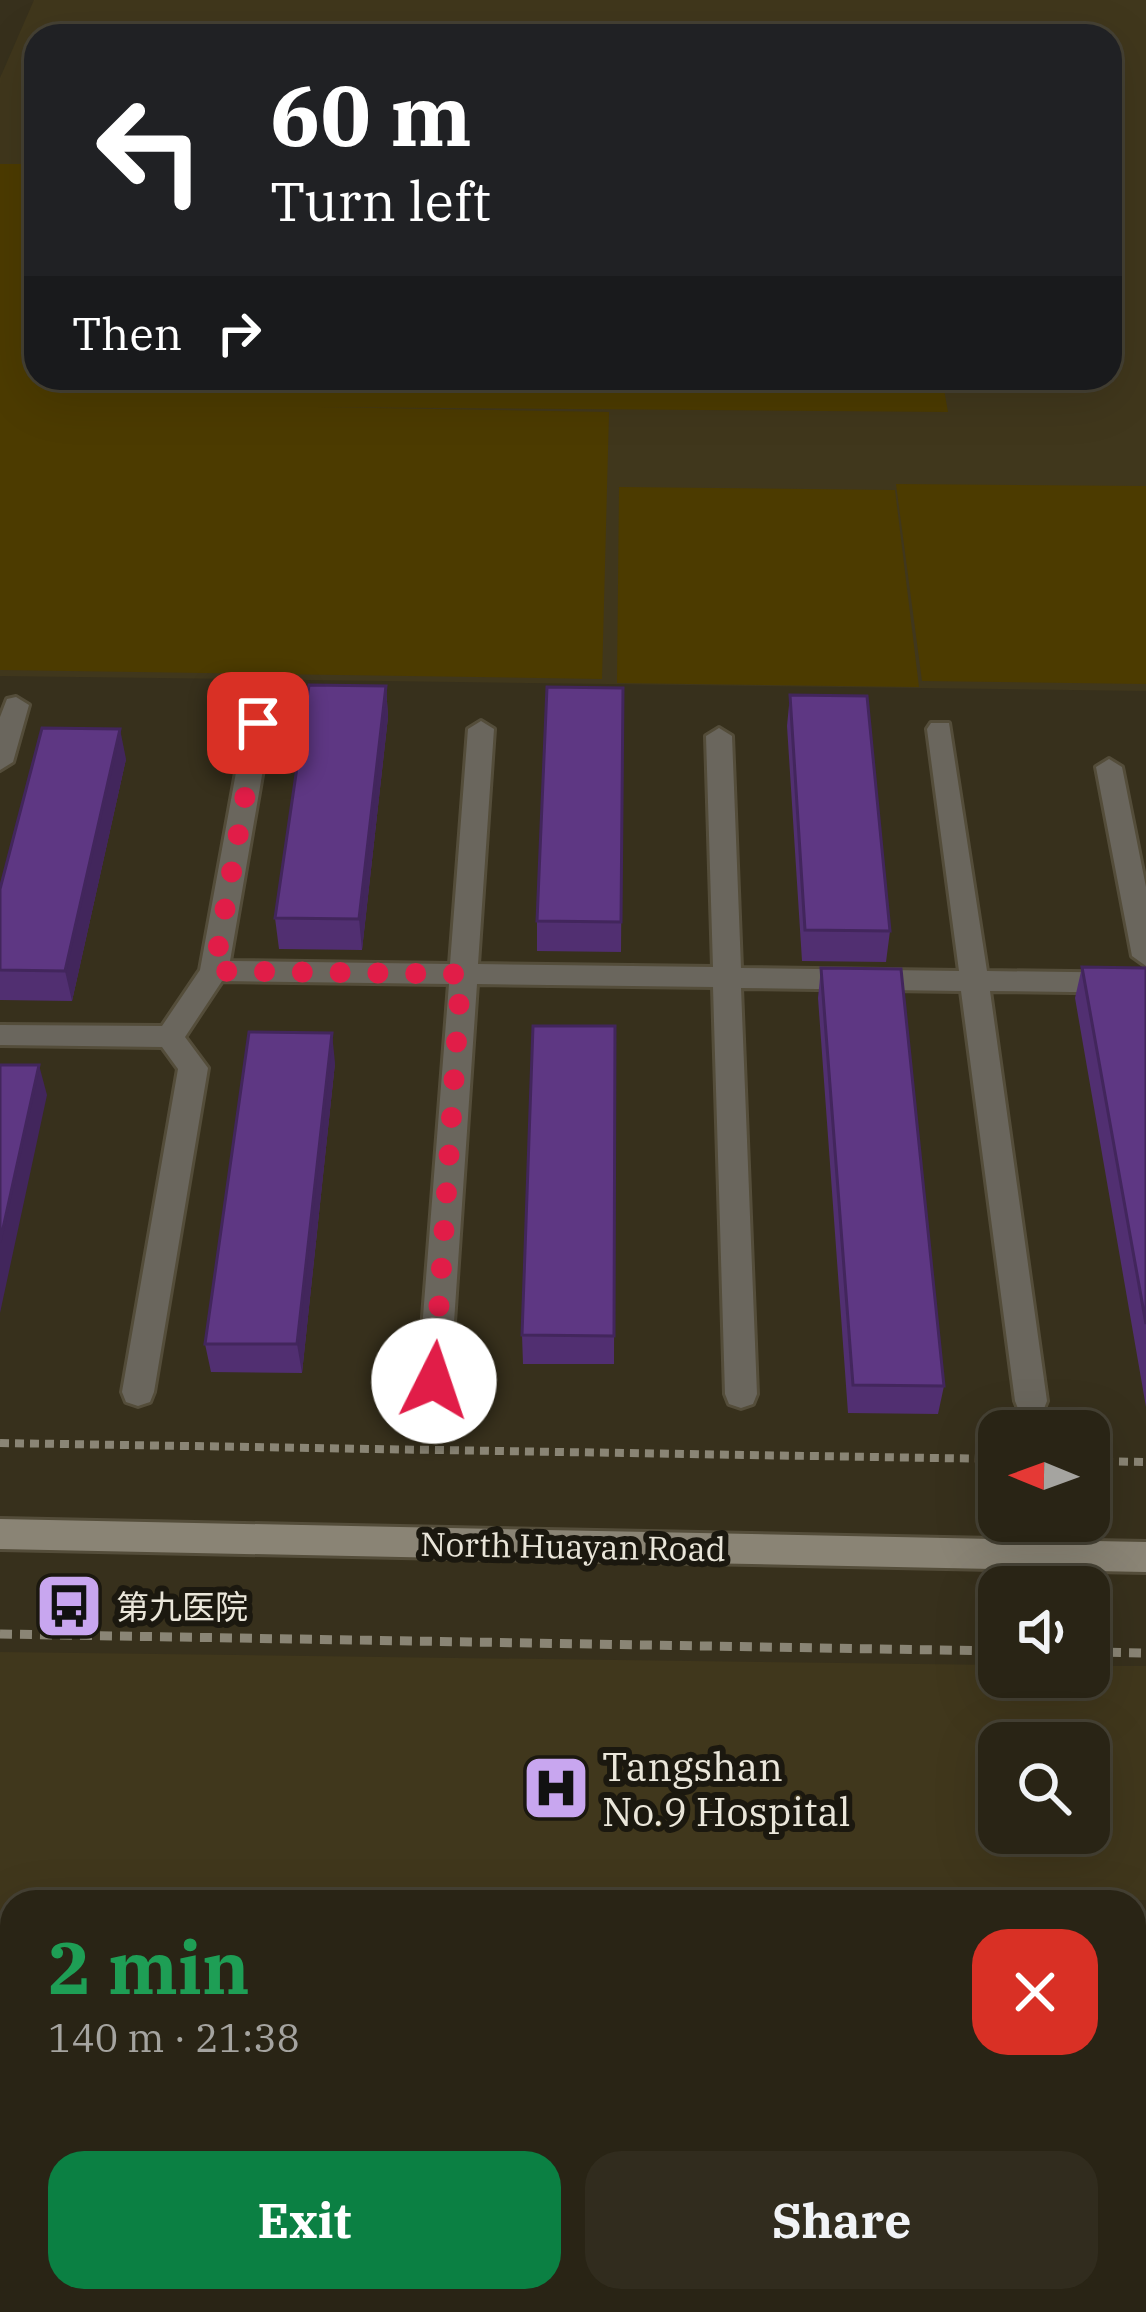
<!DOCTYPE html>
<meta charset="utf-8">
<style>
:root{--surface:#292415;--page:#312c1e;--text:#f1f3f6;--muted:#a5a4a0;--line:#454134;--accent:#0b8043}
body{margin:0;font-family:"IBM Plex Serif","Noto Sans SC",serif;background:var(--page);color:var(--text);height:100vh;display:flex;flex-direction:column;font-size:45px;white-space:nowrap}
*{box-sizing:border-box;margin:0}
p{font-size:39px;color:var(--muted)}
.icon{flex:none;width:66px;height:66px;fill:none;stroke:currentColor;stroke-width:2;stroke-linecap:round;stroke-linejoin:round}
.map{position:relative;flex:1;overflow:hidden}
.sheet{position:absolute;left:0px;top:1890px;width:1146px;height:423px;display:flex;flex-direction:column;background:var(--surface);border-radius:36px 36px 0 0;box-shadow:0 12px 48px #0002,0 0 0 3px var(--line)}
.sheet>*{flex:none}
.banner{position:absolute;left:24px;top:24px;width:1098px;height:366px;border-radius:36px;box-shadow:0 12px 48px #0002,0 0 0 3px var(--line);background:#202124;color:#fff;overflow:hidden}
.needle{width:78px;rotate:271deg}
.controls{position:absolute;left:978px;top:1410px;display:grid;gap:24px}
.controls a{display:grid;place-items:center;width:132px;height:132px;border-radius:24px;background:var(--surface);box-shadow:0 12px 48px #0002,0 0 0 3px var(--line);font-size:60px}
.pin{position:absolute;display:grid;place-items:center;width:102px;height:102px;color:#fff;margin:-51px;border-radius:24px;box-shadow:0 6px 18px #0006}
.me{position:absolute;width:132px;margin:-66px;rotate:4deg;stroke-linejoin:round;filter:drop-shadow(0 0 9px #0008)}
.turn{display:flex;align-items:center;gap:42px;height:252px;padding:0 48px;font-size:54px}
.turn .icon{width:156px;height:156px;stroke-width:2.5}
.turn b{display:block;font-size:84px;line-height:102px}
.then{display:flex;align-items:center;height:114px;padding:0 48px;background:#0003;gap:24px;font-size:45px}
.round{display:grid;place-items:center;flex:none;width:126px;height:126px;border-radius:36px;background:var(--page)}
.summary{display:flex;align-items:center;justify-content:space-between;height:204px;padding:0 48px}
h1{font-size:72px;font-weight:700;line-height:90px;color:#1e9e55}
.cta{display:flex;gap:24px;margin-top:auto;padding:24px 48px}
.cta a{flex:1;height:138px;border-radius:36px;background:var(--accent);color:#fff;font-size:48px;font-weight:700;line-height:138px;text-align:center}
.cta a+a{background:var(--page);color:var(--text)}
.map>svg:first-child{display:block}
</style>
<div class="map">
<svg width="1146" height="2312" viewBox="0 0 1146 2312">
<rect width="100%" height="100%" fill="#37301c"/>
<!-- built -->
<path fill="#40371c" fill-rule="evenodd" d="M34 0H1146V691L0 676V78ZM36 36H1110V378H36Z
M0 1652 999 1665V1677H1089V1666H1146V1900L12 1902V2301H1132L1133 2312H0ZM1089 1743V1833H999V1743Z"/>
<!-- green -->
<path fill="#4c3b00" d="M0 164H36V378H942L948 412 315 407 609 412 602 679 0 670Z
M896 484 1146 486V684L922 681Z
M619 487 895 490 919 687 617 683Z"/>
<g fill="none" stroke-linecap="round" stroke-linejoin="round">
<defs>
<path id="lane" d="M16 697 29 705 13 762 0 770V717L7 699Z
M258 715 271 723 230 961 450 964 468 729 481 721 494 729 478 964 713 967 706 736 719 728 732 736 741 968 959 971 927 729 931 723H949L987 971 1146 973V993L990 991 1047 1401 1043 1411 1031 1415 1019 1411 1015 1401 961 991 741 988 757 1394 753 1404 741 1408 729 1404 725 1394 713 987 477 984 450 1381 445 1391 434 1394 423 1391 418 1381 449 984 222 981 185 1037 208 1068 154 1392 150 1402 138 1406 126 1402 122 1392 178 1069 162 1047 0 1045V1025L162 1026 200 970 245 723Z
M1109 759 1122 767 1146 887V966L1132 956 1096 767Z"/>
<path id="secondary" d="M0 1519 1146 1542V1572L0 1549Z"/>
</defs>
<!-- lane casing -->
<use href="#lane" stroke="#544d3a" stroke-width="6"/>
<!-- secondary casing -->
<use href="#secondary" stroke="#544d3a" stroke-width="6"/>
<!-- path-far1 -->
<path stroke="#8a8575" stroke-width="8" stroke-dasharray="9 6" stroke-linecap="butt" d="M0 1443 999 1459
M1089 1461 1146 1462"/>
<!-- path -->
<path stroke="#8a8575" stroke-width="9" stroke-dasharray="12 8" stroke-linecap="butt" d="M0 1634 999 1651
M1089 1652 1146 1653"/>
<!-- lane -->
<use href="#lane" fill="#6a665d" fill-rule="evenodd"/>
<!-- secondary -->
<use href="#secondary" fill="#8a8475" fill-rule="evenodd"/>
</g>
<!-- wall -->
<path fill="#512f71" d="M386 686 388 717 362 950 279 949 275 918Z
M623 688 621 952 537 951V921Z
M790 695 890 931 886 962 802 961 787 726Z
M126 759 72 1001 0 1000V889Z
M1082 967 1146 968V1407L1075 998Z
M821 968 944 1386 938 1414 848 1413 818 998Z
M615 1026 614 1364H523L522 1335Z
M335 1063 302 1373 211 1372 205 1344Z"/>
<!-- shaded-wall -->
<path fill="#42265c" d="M386 686 388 717 362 950 359 919Z
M120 729 126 759 72 1001 65 971Z
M332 1033 335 1063 302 1373 297 1344Z
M39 1065 47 1095 0 1313V1242Z"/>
<!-- building -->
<path fill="#5e3783" stroke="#42265c" stroke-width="3" d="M309 685 386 686 359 919 275 918Z
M547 687 623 688 621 922 537 921Z
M790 695 867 696 890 931 805 930Z
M42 728 120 729 65 971 0 970V889Z
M1082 967 1146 968V1324Z
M821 968 901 969 944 1386 853 1385Z
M533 1026H615L614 1336 522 1335Z
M249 1032 332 1033 297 1344H205Z
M0 1065H39L0 1242Z"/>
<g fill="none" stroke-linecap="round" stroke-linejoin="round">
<!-- route -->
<path stroke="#e11d48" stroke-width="21" stroke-dasharray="0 37.8" d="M258 723 214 971 461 974 434 1381"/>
</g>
<!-- icons -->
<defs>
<symbol id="bus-square" viewBox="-11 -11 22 22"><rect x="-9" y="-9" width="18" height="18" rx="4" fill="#c8a6ef" stroke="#1b180f"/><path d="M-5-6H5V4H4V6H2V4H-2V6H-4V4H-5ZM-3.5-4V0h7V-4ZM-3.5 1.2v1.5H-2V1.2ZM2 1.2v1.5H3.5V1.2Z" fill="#111"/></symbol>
<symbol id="hospital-square" viewBox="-11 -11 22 22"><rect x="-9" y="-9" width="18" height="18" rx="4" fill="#c8a6ef" stroke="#1b180f"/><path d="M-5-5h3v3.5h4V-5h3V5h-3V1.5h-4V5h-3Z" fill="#111"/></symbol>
</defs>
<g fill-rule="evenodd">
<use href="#bus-square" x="31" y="1568" width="76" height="76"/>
<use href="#hospital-square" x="518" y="1750" width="76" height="76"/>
</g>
<g text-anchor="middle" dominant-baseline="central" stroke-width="12" stroke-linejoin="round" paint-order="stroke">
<!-- street labels -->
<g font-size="33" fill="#eae6da" stroke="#1b180f">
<text transform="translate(573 1546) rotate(1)">North Huayan Road</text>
</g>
<!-- poi labels -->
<g font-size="33" fill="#eae6da" stroke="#1b180f" text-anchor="start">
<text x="116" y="1606">第九医院</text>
</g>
<!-- near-poi labels -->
<g font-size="39" fill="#eae6da" stroke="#1b180f" text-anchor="start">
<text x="602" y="1766">Tangshan<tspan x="602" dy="45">No.9 Hospital</tspan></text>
</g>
</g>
</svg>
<div class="controls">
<a><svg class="needle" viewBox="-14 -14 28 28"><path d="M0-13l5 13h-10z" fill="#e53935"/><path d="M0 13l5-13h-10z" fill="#a5a4a0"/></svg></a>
<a><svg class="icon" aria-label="sound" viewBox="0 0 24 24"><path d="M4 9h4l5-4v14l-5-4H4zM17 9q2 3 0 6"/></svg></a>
<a><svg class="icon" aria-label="search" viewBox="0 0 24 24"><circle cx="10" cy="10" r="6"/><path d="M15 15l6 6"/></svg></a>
</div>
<div class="pin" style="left:258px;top:723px;background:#d93025"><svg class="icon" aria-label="arrive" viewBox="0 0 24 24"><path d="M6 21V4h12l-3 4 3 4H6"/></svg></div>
<svg class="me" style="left:434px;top:1381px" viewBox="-20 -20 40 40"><circle r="19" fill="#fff"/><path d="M0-13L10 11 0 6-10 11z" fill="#e11d48"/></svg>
<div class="banner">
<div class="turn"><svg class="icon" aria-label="left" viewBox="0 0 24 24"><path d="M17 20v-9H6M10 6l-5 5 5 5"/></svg><div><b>60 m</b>Turn left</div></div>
<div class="then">Then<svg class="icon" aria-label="right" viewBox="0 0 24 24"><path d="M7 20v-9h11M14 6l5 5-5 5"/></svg></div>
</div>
<section class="sheet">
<div class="summary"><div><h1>2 min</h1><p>140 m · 21:38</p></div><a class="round" style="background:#d93025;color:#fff"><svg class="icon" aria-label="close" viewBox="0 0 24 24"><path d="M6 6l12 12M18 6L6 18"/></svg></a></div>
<div class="cta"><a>Exit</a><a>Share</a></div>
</section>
</div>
